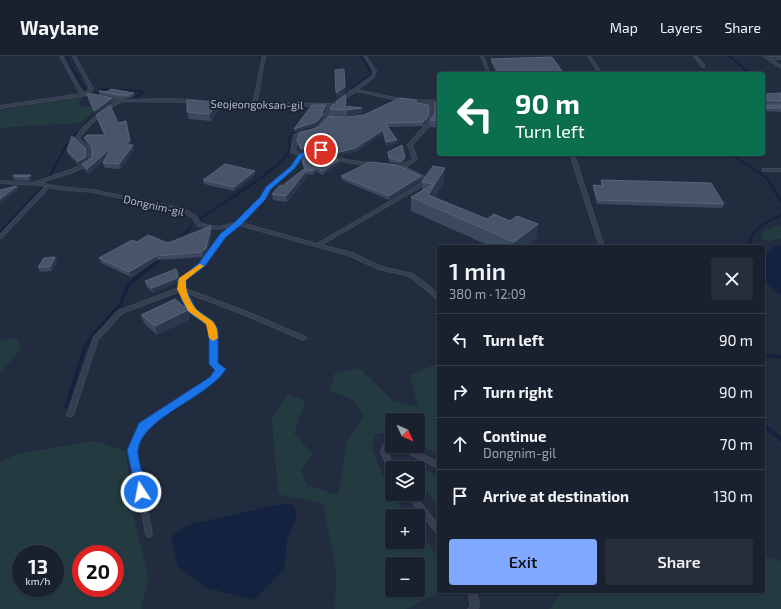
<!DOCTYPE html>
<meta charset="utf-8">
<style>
:root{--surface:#19212f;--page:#262e3b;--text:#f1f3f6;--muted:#9fa3aa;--line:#373e4b;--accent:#81a9ff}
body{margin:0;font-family:"Exo 2",sans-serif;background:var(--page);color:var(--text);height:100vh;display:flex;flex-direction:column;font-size:15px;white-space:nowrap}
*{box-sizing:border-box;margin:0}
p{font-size:13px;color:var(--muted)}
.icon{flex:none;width:22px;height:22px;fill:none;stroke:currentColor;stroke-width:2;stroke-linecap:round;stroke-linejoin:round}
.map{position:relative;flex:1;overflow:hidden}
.panel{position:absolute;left:437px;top:189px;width:328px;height:348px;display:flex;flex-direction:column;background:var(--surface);border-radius:4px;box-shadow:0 1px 3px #0004,0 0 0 1px var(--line)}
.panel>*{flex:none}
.top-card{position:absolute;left:437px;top:16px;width:328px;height:84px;border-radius:4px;box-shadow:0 1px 3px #0004,0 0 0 1px var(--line);background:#0b6e4f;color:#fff;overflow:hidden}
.needle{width:26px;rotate:135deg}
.controls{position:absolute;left:385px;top:357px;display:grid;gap:8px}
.controls a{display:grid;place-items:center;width:40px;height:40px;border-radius:4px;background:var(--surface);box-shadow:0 1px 3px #0004,0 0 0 1px var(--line);font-size:20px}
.speed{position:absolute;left:12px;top:489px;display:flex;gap:8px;font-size:20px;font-weight:700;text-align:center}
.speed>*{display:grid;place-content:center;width:52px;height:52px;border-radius:50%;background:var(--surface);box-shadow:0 1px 3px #0004,0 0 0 1px var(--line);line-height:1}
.speed small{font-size:10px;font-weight:400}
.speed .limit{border:6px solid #d22;background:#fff;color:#111}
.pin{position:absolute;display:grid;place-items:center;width:34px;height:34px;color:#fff;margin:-17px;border:2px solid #fff;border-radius:50%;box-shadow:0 1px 4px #0007}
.me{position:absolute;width:44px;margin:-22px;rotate:349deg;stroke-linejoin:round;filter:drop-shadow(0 0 3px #0008)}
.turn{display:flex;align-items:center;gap:14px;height:84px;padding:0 12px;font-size:18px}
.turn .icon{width:52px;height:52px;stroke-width:2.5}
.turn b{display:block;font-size:28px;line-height:34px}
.round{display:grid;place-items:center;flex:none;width:42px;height:42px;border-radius:4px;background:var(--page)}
.headline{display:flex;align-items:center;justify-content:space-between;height:68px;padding:0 12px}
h1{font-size:24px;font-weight:600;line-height:30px}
.button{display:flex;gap:8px;margin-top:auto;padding:8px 12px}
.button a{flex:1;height:46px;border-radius:4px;background:var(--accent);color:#111;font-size:16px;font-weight:600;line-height:46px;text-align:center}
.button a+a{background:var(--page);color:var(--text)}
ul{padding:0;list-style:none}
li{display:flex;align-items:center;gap:12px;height:52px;padding:0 12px;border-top:1px solid var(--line)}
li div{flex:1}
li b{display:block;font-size:15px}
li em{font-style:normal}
header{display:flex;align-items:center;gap:24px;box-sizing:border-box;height:56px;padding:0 20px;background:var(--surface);border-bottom:1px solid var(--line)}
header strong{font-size:19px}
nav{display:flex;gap:22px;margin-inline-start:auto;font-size:14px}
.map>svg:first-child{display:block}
</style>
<header>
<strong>Waylane</strong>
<nav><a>Map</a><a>Layers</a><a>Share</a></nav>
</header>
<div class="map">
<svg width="781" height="553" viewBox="0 0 781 553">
<rect width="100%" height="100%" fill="#212c3f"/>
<!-- green -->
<path fill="#233b40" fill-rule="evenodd" d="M78 41H82L78 48 79 50 101 51 83 65 78 67 0 72V54Z
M781 169V183L768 185 760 182 764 175Z
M17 282 21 293 0 317V285Z
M439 307V398L418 389V364H392V378L388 376 375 378 372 393 390 437 408 460H392V486H418V473L439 504V535H442L406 553H335L336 514 323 448 278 438 272 363 287 338 305 345 294 377 313 399 301 414 307 429 338 439 347 386 364 360 353 344 330 335 334 318 359 312 393 345 418 351 410 319ZM392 508H418V534H392Z
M94 385 126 395 132 455 149 523 141 553H0V407L16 398ZM21 498H55V532H21ZM81 498H115V532H81Z
M404 404 439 421V452L418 423V412H410Z
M763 501 781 505V553H549L563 535H763Z"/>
<!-- water -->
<path fill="#13223e" d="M781 189V239C777 235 770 231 767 227 758 213 764 192 781 189Z
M293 448 297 459 287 485 284 513 254 544 207 532 178 511 171 481 187 469 277 449Z"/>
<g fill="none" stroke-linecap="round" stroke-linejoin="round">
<!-- stream-far3 -->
<path stroke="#13223e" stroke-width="2" d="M67 0 70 9 85 33
M729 0 751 18
M352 32 371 19 368 10 361 0
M100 33 143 35 142 38 130 43
M85 68 110 48
M66 91 76 77
M290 91 289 82 294 77"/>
<!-- stream-far2 -->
<path stroke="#13223e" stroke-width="2.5" d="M731 98 767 122 781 145
M50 119 66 90
M200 163C218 149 289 110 290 90
M0 176 42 132
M181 185 182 180 191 171
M749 191C750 173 766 166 781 159
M763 201 765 203
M155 208 162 202"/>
<!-- stream-far1 -->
<path stroke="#13223e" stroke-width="3.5" d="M763 299 781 301
M66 351 85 291 93 279 120 249 128 229 156 207"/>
<!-- stream -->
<path stroke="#13223e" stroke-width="4.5" d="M763 369 781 383"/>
<defs>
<path id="lane" d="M60 0H62L82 36 86 37 90 33 73 0H75L93 33 89 38 95 39V41L87 39 0 52V50L81 38 80 37Z
M263 0H265L257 44 253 47 333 48 372 20 374 15 364 0H366L376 15 374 21 357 34 405 44 403 45 356 35 331 53 328 60 336 61V63L329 62 318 73 316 72 326 61 324 60 328 52 331 50 212 48V46H213L249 47 254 44Z
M481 0H483L490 18H488Z
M588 0H590L602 18H600Z
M694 0H696L704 9V11H702Z
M763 0H766L768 1H781V3H770L781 10V12Z
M105 41 127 44 171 43 193 44 195 45 193 46 122 45 109 53 97 62 87 72 79 82 92 95V107L73 116 39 127 58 131 93 134 184 153 196 160 201 168 218 171 237 167 261 142 267 131 292 110 299 99 291 96 294 79 305 75H306V77L298 80 295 95 301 98 311 96H312V98L302 100 294 112 270 133 264 143 241 167 317 188 420 128 424 123 401 112 352 107 341 105 331 101 322 96V94H324L334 100 343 103 352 105 401 110 413 103 408 89 429 65 431 47 411 46 409 45 411 44 439 45V47H434L433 65 412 89 417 103 405 111 427 122 428 123 422 130 321 189 352 197 382 211 413 218 437 237 439 240V244H437L433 239 409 220 379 213 348 199 239 169 224 180 204 210 184 225 183 232 247 256 305 281 306 282 303 284 301 283 243 258 185 236 194 254 212 266 215 273 217 307 224 313 215 324 145 371 136 394 152 478 151 480 149 481 147 480 146 478 130 394 141 368 211 322 218 313 211 308V273L208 267 190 256 180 235 122 257 98 283 73 359 72 360H68L67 359 94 281 118 255 179 232 180 223 200 208 222 178 232 170 218 173 199 170 197 169 193 162 183 155 93 136 58 133 49 131 1 182H0V179L46 130 41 129 0 127V125L33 127 71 114 89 106 88 95 75 82C87 66 101 54 118 45L105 43Z
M570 98H574L604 191H600Z
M763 113H781V115H763Z
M384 388H392V390H405L439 407V412L402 394 388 393 387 396 394 412H392V417H390L381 396Z
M406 438H413L439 470V478L437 477Z
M468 535H476L479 550 477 553H468L471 549Z"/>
</defs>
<!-- lane casing -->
<use href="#lane" stroke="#3e4758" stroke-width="2"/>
<!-- lane -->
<use href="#lane" fill="#353e4f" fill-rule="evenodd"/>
</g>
<!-- wall -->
<path fill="#3b485e" d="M491 3 562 15V18H497L491 6Z
M111 33 135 40 131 42H120L100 39 99 35 107 36Z
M763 35 766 38 781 37V49L763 48V49H781V56L763 55Z
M219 46 220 52 211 65 189 63 187 56Z
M439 47V72L430 71V64L435 58Z
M346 50 363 57 347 60 330 59V53Z
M429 53 428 64 423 70 387 71 397 84V87L386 90 383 77 356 96 336 100 321 92 301 96 298 88 297 85 347 61Z
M96 59 118 67 134 94 120 113 105 112 103 107 105 103 89 118 84 113 82 108 85 106 79 109 68 98 67 94 85 92 87 96V105L92 102V94L86 86 84 82 104 79Z
M388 96 405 106 401 108 389 106Z
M328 98V100L339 108 323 119 317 116 313 119 307 118V121L287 146 273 144 272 138 282 130 304 113 301 100Z
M255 115V119L234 135 204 128 203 124Z
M31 119 32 123 29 125 14 124 13 120Z
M341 120H421V124L389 144 342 124Z
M601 124 724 148 722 152 597 148 593 133V129H601Z
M444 125 435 141 487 163 510 165 538 168 536 183 525 191H492L411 155V141L422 135V126Z
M211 170 212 175 207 196 203 201 157 204 131 221 101 207 99 202 137 186 168 187Z
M55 201 57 206 52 215 40 216 38 211Z
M179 222 178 226 153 237 146 230 145 225Z
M188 254 190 263 157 279 144 267 141 259Z
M763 281 766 285 764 289H763Z"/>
<!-- shaded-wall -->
<path fill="#2b374d" d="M345 31V38L336 44V37Z
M134 37 135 40 131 42 130 39Z
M112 42 113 46 95 58 94 55Z
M219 46 220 52 211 65 209 58Z
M326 49V53L323 58 324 61 316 70 295 76 294 73 322 56Z
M362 52 363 57 347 60 346 54Z
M429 53 428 64 423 70V66Z
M126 65 131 90 125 89Z
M383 74V77L356 96 336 100V97Z
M397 84V87L386 90V86Z
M320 88 321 92 301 96V93Z
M133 89 134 94 120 113 119 108Z
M85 92 87 96V105L79 109 78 105Z
M111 92 112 97 89 118 87 113Z
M405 102V106L401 108V105Z
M339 104V108L323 119V115Z
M317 112V116L313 119V115Z
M445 112 444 125 430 149 428 139Z
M255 115V119L234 135V131Z
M306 115 307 121 287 146 286 140Z
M31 119 32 123 29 125 28 121Z
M421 120V124L389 144V140Z
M17 130 19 133 0 148V143Z
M538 168 536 183 525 191H513L514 186Z
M211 170 212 175 207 196 203 201 202 196Z
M156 200 157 204 131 221 129 216Z
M55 201 57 206 52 215 50 211Z
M178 218 179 222 178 226 153 237 152 232Z
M188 254 190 263 157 279 155 270Z"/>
<!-- building -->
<path fill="#48546a" stroke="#586479" d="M552 1 562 15 499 17 491 3Z
M344 13 345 31 336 37 335 14Z
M111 33 134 37 130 39H119L99 35 107 36Z
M763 35 766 38 781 37V45L764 44 763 49H781V52H763Z
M87 38H92L112 42 94 55Z
M345 39 346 47 344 50 362 52 346 54 330 53 332 49 336 48V46Z
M400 42 416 44 417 47 429 49 428 61 423 66 385 67 397 84 386 86 383 74 355 92 336 97 320 88 301 93 297 85 299 77 319 71 329 60 347 61 364 59Z
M187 44 219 46 209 58 187 56Z
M435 47H439V65L430 64 435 58Z
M110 49 118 67 126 65 130 85 125 89H133L119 108 103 107 111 92 87 113 82 108 92 102V90L84 82 87 79H105L96 59Z
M312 49H326L322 56 323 58 316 66 294 73Z
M72 80 85 92 86 101 78 105 67 94Z
M402 89 405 102 401 105 389 102 388 96Z
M319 93 328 98 326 99 339 104 323 115 317 112 313 115 305 114 301 100Z
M370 106 397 109 421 120 389 140 341 120Z
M225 108 255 115 234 131 203 124Z
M433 110 445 112 428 139 487 163 494 158 510 165 517 160 538 168 514 186 411 141 434 128 422 126Z
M304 113 306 115 286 140 272 138 280 129 282 130Z
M14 119H31L28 121 13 120Z
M601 124 711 127 724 148 598 144 593 129 603 130Z
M17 130 0 143V134Z
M211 170 206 192 202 196 156 200 129 216 99 202 132 184 137 186 148 179 168 187Z
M55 201 50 211H38L44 202Z
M176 213 178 218 177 222 152 232 145 225Z
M175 243 188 254 155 270 141 259Z"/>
<!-- route -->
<path fill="#1a73e8" stroke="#114b97" d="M321 92 324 94 323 96 303 100 295 112 271 133 265 144 241 169 226 181 205 210 186 224V233L196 253 213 265 218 273V307L226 313C208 342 142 361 138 394 137 402 145 426 147 436L145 439H137L127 394 139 367 210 321 215 314 209 308V273C205 264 195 263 189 256 182 248 177 234 178 224L199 207 220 178 235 166 260 141 266 131 291 110 299 98Z"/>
<!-- slow -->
<path fill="#f59e0b" d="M200 208 204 210 186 224C185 234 190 247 197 254 208 265 217 261 218 282L213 285 209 282 206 268 188 255 177 233 179 222Z"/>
<g text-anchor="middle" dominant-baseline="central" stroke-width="4" stroke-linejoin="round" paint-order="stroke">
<!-- far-street labels -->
<g font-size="11" fill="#b1b9ca" stroke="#1a2334">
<text transform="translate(257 48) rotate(1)">Seojeongoksan-gil</text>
<text transform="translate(154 149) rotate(13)">Dongnim-gil</text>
</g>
</g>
</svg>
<div class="controls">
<a><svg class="needle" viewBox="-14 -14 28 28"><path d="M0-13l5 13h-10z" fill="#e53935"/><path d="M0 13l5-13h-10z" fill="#9fa3aa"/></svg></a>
<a><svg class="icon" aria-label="layers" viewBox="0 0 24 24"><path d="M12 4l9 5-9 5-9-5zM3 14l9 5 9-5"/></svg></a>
<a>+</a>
<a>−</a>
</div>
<div class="speed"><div>13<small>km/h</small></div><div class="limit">20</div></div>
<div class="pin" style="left:321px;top:94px;background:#d93025"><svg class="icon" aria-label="arrive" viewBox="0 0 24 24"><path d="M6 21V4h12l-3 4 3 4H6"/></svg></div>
<svg class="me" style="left:141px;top:436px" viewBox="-20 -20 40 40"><circle r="17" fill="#1a73e8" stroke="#fff" stroke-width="3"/><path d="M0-11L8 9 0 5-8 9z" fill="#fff"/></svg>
<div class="top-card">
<div class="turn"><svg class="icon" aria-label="left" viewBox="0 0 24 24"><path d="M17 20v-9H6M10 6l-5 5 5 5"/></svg><div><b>90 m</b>Turn left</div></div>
</div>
<section class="panel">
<div class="headline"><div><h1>1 min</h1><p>380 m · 12:09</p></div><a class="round"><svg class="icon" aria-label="close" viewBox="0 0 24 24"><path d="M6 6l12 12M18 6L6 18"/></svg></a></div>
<ul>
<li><svg class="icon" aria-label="left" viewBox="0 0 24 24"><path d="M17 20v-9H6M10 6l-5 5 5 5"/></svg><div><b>Turn left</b></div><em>90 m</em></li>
<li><svg class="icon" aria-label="right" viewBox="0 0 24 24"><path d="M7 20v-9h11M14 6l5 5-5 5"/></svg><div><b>Turn right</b></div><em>90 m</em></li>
<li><svg class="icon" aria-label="ahead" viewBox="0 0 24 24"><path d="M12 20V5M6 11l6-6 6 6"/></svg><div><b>Continue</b><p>Dongnim-gil</p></div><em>70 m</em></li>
<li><svg class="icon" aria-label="arrive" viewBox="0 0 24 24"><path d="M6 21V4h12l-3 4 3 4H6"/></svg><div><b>Arrive at destination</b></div><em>130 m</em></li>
</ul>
<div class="button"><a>Exit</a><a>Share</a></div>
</section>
</div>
